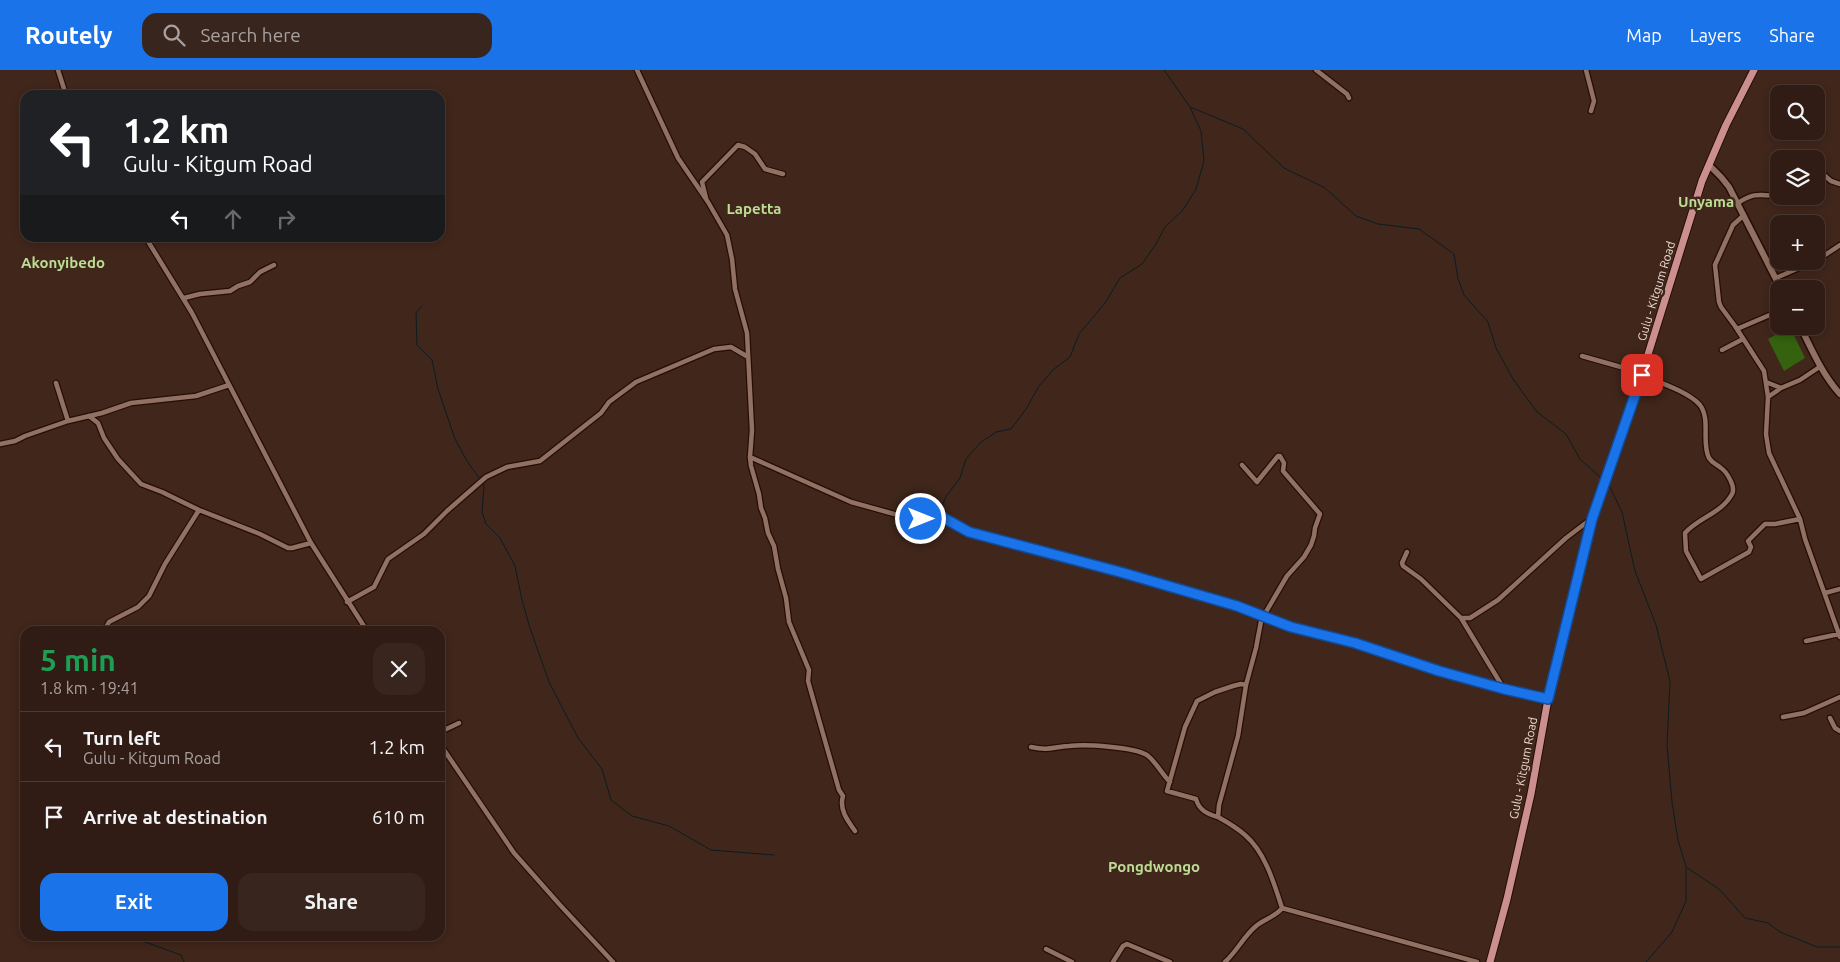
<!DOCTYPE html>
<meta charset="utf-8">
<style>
:root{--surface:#301c14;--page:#38251d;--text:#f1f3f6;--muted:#a8a1a0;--line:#4b3a34;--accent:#1a73e8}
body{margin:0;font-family:Ubuntu,sans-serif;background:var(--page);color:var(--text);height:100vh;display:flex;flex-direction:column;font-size:19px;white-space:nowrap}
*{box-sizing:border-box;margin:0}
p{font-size:16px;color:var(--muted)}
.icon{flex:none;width:28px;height:28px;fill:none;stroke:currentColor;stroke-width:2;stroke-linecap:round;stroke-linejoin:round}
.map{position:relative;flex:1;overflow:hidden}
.drawer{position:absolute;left:20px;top:556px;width:425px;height:315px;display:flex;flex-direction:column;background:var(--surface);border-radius:15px;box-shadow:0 2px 8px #0003,0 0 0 1px var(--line)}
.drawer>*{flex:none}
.top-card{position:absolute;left:20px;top:20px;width:425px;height:152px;border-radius:15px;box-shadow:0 2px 8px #0003,0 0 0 1px var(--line);background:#202124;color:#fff;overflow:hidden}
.buttons{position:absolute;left:1770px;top:15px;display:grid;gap:10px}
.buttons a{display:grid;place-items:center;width:55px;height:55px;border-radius:10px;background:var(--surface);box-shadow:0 2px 8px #0003,0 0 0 1px var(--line);font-size:25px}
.pin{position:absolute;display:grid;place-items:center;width:42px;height:42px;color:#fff;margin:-21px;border-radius:10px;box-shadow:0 2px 8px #0006}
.me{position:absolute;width:55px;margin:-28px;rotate:90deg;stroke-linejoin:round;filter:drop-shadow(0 0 4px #0008)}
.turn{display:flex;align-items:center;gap:18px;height:105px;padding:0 20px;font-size:22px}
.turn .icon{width:65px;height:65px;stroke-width:2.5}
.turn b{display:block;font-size:35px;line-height:42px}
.lanes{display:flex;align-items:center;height:48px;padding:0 20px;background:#0003;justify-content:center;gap:25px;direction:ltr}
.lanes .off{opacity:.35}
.round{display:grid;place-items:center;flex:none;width:52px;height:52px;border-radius:15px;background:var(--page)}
.overview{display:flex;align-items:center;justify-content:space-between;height:85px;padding:0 20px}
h1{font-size:30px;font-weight:700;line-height:38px;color:#1e9e55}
.action{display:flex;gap:10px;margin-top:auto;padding:10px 20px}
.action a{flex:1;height:58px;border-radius:15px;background:var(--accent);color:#fff;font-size:20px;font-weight:700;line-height:58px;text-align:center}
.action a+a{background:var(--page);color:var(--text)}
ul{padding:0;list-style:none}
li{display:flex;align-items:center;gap:15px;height:70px;padding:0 20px;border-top:1px solid var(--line)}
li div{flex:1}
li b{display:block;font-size:19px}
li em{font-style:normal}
header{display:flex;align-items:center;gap:30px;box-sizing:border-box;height:70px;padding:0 25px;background:var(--accent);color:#fff}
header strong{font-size:24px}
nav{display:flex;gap:28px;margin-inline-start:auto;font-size:18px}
.search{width:350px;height:45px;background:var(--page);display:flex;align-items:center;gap:12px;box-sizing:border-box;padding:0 18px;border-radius:15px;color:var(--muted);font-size:19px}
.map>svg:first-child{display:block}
</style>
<header>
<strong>Routely</strong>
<div class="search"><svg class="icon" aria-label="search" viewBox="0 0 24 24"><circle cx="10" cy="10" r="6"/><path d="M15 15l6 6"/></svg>Search here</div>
<nav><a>Map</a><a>Layers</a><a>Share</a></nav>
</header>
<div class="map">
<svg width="1840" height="892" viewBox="0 0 1840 892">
<rect width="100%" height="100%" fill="#40261b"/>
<!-- green -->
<path fill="#34620f" d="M1790 257 1805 288 1784 301 1768 269Z"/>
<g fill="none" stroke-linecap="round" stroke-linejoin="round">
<!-- stream -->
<path stroke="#0b1d21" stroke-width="1" d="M1164 0 1190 37 1243 59 1284 98 1325 118 1356 146 1378 154 1419 159 1454 184 1458 209 1464 225 1488 252 1496 278 1513 309 1537 342 1566 364 1580 389 1600 407
M422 236 416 243 417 275 432 290 438 319 455 369 467 391 484 415 482 442 486 454 500 468 515 496 522 530 530 558 549 612 578 668 602 699 611 730 632 746 669 756 711 780 774 785
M1608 413 1622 442 1635 501 1656 555 1670 611 1667 675 1672 732 1678 770 1686 797 1719 819 1745 848 1768 853 1780 862 1817 877H1840
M940 444 945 428 960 408 966 389 980 373 996 362 1011 359 1026 339 1039 316 1054 299 1070 287 1079 264 1105 233 1120 208 1142 194 1156 174 1165 157 1183 140 1196 119 1204 91 1201 61 1190 37
M922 470 938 448
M129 866 181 885 184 892
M1646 892 1672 862 1686 831V798"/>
<defs>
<path id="street" d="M58 0 66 25
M637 0 678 88 708 132 727 165 732 189 735 219 747 263 752 360 750 387 751 396 759 424 761 438 765 448 768 463 774 476 778 499 786 528 789 552 809 600 808 611 839 720 843 726C839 739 847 750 855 761
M1316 0 1347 24 1349 28
M1586 0 1594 31 1591 41
M1816 113 1824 105 1831 111 1840 114
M1780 126H1789
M706 128 702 112 738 75 745 77 755 84 765 99 783 104
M1738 133C1754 122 1760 125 1779 126
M1744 145 1733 155 1715 195 1719 232 1721 237 1735 256 1764 301 1768 327 1766 364 1769 383 1800 449 1805 469 1840 567
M146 168 192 243 311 473 367 561
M1816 191 1840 175
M1776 208 1815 191
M184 228 200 224 230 221 238 216 250 212 260 202 274 195
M1737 259 1779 241
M1722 280 1743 269
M1582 286 1642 303
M1642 305C1658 312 1689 322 1700 335 1711 350 1701 372 1709 388 1712 393 1716 394 1721 398 1727 402 1736 417 1732 424 1722 443 1698 448 1685 463L1686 481 1701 509 1749 482 1751 477 1748 471 1765 454H1775L1800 449
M1766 312 1781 318
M56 313 68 351
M1768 327 1781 318 1800 310 1821 296
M89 346 98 353 104 368 118 389 141 414 162 422 199 440 260 464 288 478H292L311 473
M0 374 15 371 25 366 68 351 102 343 131 333 196 326 229 315
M750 387 851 432 905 447 921 449 942 447 969 462 1120 502 1237 536 1291 557 1355 573 1439 601 1504 619 1548 629
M1242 395 1257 412 1278 386H1280L1284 393 1283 401 1320 444 1315 458 1314 466 1311 475 1304 487 1287 506 1263 547
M1407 482 1402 493 1403 496 1421 509 1461 548 1504 619
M1825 523 1840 519
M347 532 374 517 388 489 424 464 447 441 486 407 507 397 540 391 601 343 609 332 636 312 714 279 731 277 748 287
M1461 548H1470L1498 530 1566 468 1591 449
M104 561 109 552 138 537 149 526 165 494 199 440
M1806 571 1839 564
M1783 647 1804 643 1840 627
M1830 648 1835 658 1840 661
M440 662 459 653
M440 674 514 783 560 835 613 892
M1031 677C1049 681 1053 677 1069 676 1086 674 1133 677 1147 685 1156 692 1162 704 1170 712
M1218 747C1207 744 1199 740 1196 729L1167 721 1185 657 1197 631 1215 622 1233 616 1241 614 1246 615
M1282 838 1477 892
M1046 879 1072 892
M1113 892 1123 876 1127 874 1170 892
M1225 892C1237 881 1244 866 1256 856 1264 849 1277 846 1282 838 1274 813 1265 782 1245 765 1237 758 1227 752 1218 747L1219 735 1238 666 1246 615 1256 578 1262 546"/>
<path id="secondary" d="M1709 95 1721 107 1729 117 1781 219
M1800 256C1812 280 1822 304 1840 324"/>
<path id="primary" d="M1490 892 1507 829 1531 724 1548 629 1592 449 1641 307 1702 111 1726 55 1754 0"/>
</defs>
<!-- street casing -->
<use href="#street" stroke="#260e04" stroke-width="7"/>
<!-- secondary casing -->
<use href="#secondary" stroke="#260e04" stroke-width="9"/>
<!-- primary casing -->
<use href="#primary" stroke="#260e04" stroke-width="9"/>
<!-- street -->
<use href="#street" stroke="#907163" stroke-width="4.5"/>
<!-- secondary -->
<use href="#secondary" stroke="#907163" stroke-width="6"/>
<!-- primary -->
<use href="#primary" stroke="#cc8f91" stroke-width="7"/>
</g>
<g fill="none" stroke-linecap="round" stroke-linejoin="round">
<defs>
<path id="route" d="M921 449 942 447 969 462 1120 502 1237 536 1291 557 1355 573 1439 601 1504 619 1548 629 1592 449 1642 305"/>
</defs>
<!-- route casing -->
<use href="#route" stroke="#114b97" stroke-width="12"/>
<!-- route -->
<use href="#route" stroke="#1a73e8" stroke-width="9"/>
</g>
<g text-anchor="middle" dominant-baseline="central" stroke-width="5" stroke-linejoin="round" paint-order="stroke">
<!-- street labels -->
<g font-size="12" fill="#ebd9d2" stroke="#40261b">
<text transform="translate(1656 221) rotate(-73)">Gulu - Kitgum Road</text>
<text transform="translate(1523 698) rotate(-79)">Gulu - Kitgum Road</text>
</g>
<!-- quarter labels -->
<g font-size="15" font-weight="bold" fill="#bddd95" stroke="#40261b">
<text x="1706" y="131">Unyama</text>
<text x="754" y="138">Lapetta</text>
<text x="63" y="192">Akonyibedo</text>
<text x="1154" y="796">Pongdwongo</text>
</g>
</g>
</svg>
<div class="buttons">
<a><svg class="icon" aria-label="search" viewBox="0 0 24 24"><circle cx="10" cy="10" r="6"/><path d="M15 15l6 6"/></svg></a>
<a><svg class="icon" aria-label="layers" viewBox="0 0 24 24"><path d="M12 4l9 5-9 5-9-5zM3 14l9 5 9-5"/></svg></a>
<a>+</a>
<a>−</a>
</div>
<div class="pin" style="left:1642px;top:305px;background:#d93025"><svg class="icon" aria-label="arrive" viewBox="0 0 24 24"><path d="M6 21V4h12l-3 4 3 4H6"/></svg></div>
<svg class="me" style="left:921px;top:449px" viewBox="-20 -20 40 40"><circle r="17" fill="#1a73e8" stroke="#fff" stroke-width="3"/><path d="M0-11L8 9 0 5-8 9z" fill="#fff"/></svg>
<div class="top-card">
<div class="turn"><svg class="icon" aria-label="left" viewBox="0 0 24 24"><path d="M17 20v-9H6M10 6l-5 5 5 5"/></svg><div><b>1.2 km</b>Gulu - Kitgum Road</div></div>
<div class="lanes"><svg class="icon" aria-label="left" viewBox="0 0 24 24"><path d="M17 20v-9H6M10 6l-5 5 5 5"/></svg><svg class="icon off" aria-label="ahead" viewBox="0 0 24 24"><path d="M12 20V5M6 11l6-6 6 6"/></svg><svg class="icon off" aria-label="right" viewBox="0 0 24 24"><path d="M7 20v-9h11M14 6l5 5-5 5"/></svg></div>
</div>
<section class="drawer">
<div class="overview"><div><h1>5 min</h1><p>1.8 km · 19:41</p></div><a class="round"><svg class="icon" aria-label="close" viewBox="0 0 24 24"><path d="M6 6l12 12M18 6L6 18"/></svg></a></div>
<ul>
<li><svg class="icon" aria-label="left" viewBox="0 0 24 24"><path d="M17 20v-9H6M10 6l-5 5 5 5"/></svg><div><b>Turn left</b><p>Gulu - Kitgum Road</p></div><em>1.2 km</em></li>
<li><svg class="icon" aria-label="arrive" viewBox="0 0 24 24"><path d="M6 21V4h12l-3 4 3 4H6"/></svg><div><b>Arrive at destination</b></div><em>610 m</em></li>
</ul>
<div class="action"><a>Exit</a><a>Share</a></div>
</section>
</div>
